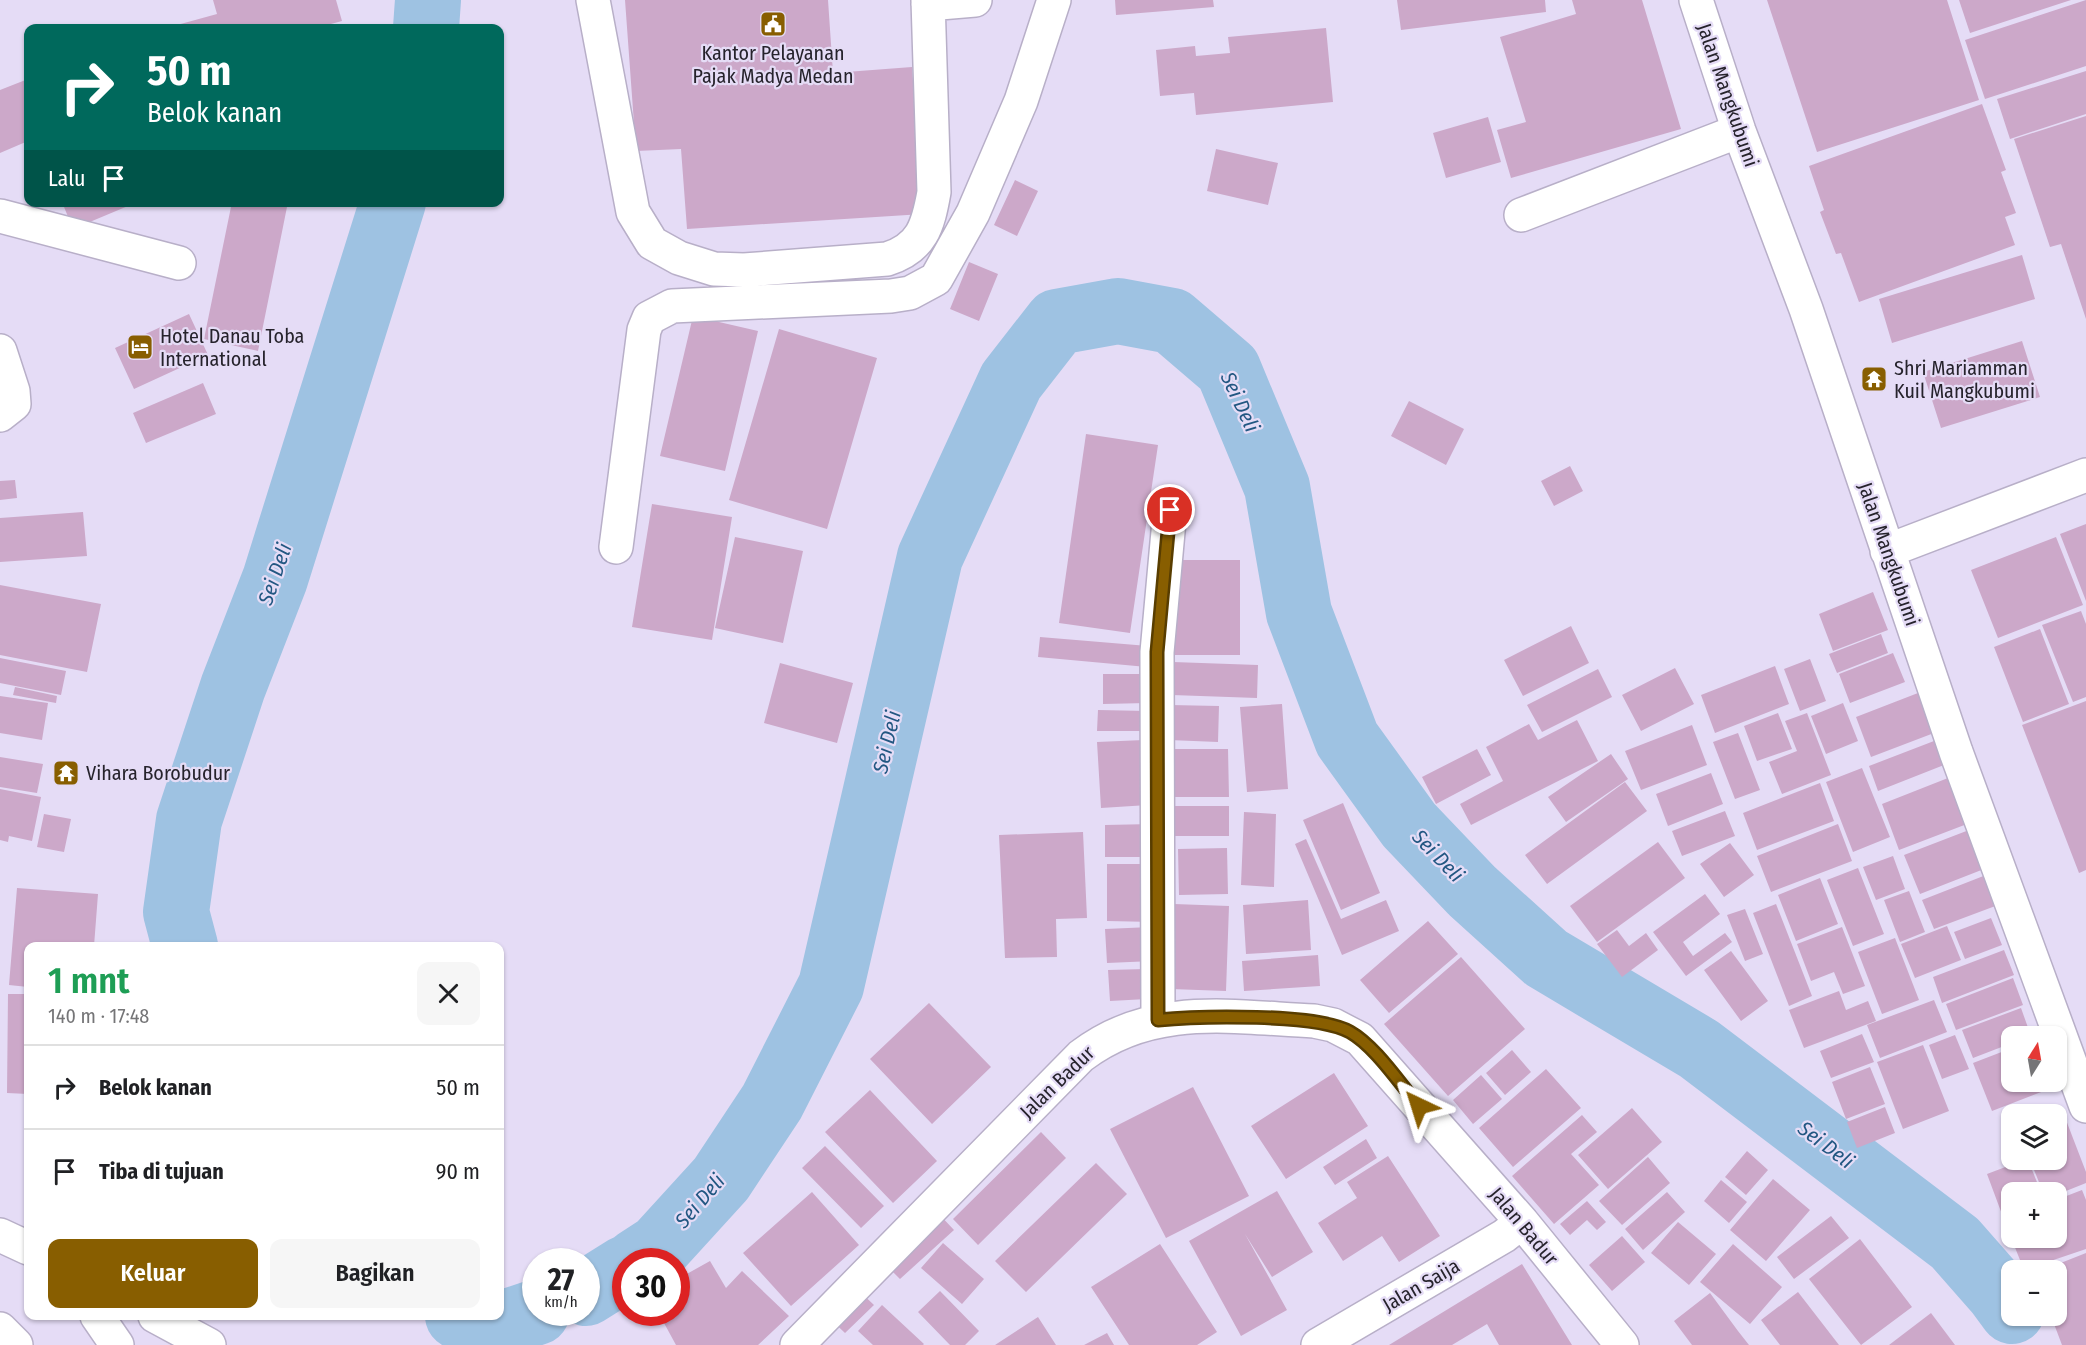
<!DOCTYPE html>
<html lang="id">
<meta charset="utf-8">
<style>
:root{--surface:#fff;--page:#f6f6f6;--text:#202124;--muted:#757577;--line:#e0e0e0;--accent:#885e00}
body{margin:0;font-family:"Fira Sans Condensed",sans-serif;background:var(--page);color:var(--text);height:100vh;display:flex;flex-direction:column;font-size:22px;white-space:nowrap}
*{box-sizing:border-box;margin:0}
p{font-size:20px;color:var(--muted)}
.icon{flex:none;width:33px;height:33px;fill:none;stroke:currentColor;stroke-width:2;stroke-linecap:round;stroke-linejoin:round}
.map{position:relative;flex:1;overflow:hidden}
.drawer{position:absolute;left:24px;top:942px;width:480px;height:378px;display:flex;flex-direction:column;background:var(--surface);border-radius:12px;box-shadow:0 2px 4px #0004}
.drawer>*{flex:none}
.guide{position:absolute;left:24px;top:24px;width:480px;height:183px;border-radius:12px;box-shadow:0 2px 4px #0004;background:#00695c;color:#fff;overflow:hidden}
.needle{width:39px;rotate:11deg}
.buttons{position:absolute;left:2001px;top:1026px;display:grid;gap:12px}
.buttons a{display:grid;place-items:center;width:66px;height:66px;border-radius:12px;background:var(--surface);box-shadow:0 2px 4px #0004;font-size:30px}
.speed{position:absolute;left:522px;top:1248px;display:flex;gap:12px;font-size:30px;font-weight:700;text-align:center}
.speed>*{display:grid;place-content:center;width:78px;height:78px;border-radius:50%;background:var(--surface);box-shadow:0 2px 4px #0004;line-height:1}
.speed small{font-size:15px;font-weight:400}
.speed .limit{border:9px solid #d22;background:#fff;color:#111}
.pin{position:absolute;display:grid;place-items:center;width:51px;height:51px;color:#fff;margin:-26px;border:3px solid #fff;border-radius:50%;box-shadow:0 2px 6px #0007}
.me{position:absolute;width:66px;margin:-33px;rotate:319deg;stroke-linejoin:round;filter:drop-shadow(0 0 4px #0008)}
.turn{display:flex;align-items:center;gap:21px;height:126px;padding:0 24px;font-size:27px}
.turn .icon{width:78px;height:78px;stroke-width:2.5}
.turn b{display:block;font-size:42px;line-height:51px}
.then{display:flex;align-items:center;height:57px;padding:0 24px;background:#0003;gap:12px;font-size:22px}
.round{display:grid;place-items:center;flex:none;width:63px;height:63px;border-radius:12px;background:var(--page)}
.headline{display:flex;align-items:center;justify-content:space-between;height:102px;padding:0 24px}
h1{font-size:36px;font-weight:600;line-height:45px;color:#1e9e55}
.action{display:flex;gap:12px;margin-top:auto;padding:12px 24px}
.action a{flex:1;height:69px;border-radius:12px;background:var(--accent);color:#fff;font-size:24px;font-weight:600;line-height:69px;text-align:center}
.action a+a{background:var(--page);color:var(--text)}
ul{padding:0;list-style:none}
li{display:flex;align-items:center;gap:18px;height:84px;padding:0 24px;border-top:2px solid var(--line)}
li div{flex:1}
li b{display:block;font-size:22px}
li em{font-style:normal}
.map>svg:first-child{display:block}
</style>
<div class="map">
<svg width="2086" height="1345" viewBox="0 0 2086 1345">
<rect width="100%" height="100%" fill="#e5dcf6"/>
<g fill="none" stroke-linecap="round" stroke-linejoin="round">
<!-- river -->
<path stroke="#9ec2e2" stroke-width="66" d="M426 28 428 0
M185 946 176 912 189 820 233 687 275 579 393 202
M636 1262 659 1247 721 1179 772 1102 831 986 930 557 1011 381 1057 322 1118 311 1172 321 1228 369 1277 487 1299 613 1347 739 1409 825 1472 891 1546 958 1699 1049 1955 1243 1998 1292 2012 1311
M586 1293 626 1268
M458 1316 507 1322 537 1312"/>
</g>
<!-- building -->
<path fill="#cca8c9" d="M213 0H336L342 21 316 28H166L217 14Z
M625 0H828L833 73 912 67 923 214 687 229 681 149 636 151Z
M1115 0H1213L1214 7 1116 15Z
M1397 0H1545L1546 12 1401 30Z
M1572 0H1642L1681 129 1511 178 1497 130 1526 122 1500 37 1576 14Z
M1767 0H1947L1979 100 1817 152Z
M1959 0H2071L1970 33Z
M2086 0V66L1985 99 1965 40Z
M1326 28 1333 102 1196 115 1194 93 1160 96 1156 50 1195 46 1196 56 1230 53 1228 37Z
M2086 71V114L2010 139 1997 99Z
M28 79V141L0 153V90Z
M1982 104 2006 170 2001 172 2016 213 2005 217 2015 245 1859 302 1841 253 1836 254 1820 212 1824 210 1809 166Z
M2086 116V319L2061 244 2050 247 2014 139Z
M1488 117 1501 162 1446 178 1433 133Z
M1216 149 1278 163 1268 205 1207 191Z
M1015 180 1038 191 1017 236 994 225Z
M62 202H126L128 206 73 229Z
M232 202H288L258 351 204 339Z
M2022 255 2035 299 1892 343 1879 299Z
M969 262 998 274 979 321 950 309Z
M189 314 208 355 134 389 115 348Z
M693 316 758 331 725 471 660 456Z
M779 329 877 358 827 529 729 500Z
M2022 341 2040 397 1941 428 1923 372Z
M203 383 216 414 146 443 133 413Z
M1409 401 1464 429 1446 465 1391 436Z
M1086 434 1158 445 1130 633 1059 623Z
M1570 466 1583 491 1554 506 1541 481Z
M15 480 17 498 0 500V481Z
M652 504 732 517 712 640 632 627Z
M83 512 87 556 0 562V518Z
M2086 524V601L2060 534Z
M735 537 803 551 783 643 715 628Z
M2056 537 2083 605 1998 638 1971 570Z
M1170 560H1240V655H1170Z
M0 585 101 604 87 672 0 655Z
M1873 592 1888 630 1833 651 1819 614Z
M2081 611 2086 624V697L2073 702 2042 625Z
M1571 626 1589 663 1523 696 1504 660Z
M2040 629 2069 704 2023 722 1994 647Z
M1881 634 1888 653 1837 673 1829 654Z
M1040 637 1148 646 1147 667 1038 657Z
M1893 653 1905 682 1850 703 1839 674Z
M0 658 66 671 61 695 0 683Z
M1810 659 1826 701 1800 711 1784 669Z
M1173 662 1258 665 1257 698 1172 695Z
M780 663 853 683 837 743 764 723Z
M1775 666 1789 704 1715 733 1701 695Z
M1675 668 1694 704 1641 731 1622 695Z
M1598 669 1612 697 1542 732 1527 705Z
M1103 674H1146L1147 703 1103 704Z
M15 687 57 696 56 703 13 695Z
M1918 693 1934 733 1871 757 1856 717Z
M0 696 48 703 42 740 0 733Z
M2086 701V870L2079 873 2022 725Z
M1843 703 1858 741 1826 754 1811 716Z
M1282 704 1288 789 1247 792 1240 707Z
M1170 705 1219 706 1218 742 1169 740Z
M1098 710 1147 711 1146 731H1097Z
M1778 713 1792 749 1757 761 1744 726Z
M1807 713 1831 775 1782 794 1769 762 1797 751 1785 721Z
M1577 720 1598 761 1471 825 1460 804 1503 781 1486 747 1529 724 1538 740Z
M1692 725 1707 765 1641 790 1625 751Z
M1738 733 1760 790 1735 799 1713 742Z
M1144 740 1148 805 1101 808 1097 742Z
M1934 741 1944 765 1878 791 1869 766Z
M1170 749H1228L1229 797H1171Z
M1477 749 1491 775 1436 804 1422 777Z
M1611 754 1628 779 1566 822 1548 797Z
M0 757 43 764 37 793 0 787Z
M1862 768 1890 837 1853 852 1826 782Z
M1711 773 1723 804 1668 826 1656 794Z
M1948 778 1967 824 1899 850 1882 804Z
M1625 782 1647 811 1547 884 1525 855Z
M1820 783 1834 821 1757 850 1743 813Z
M0 789 41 797 32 841 9 836 8 842 0 840Z
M1343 803 1380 893 1341 910 1303 820Z
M1172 806H1229V836H1173Z
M1725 811 1735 836 1682 856 1672 831Z
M1244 812 1276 814 1274 887 1241 885Z
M44 814 71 819 64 852 37 847Z
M1153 824V857H1105V825Z
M1838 824 1852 861 1771 892 1757 856Z
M1969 830 1984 869 1920 894 1904 855Z
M1083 832 1087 918 1056 919 1057 957 1005 958 999 835Z
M1306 839 1341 919 1386 900 1399 931 1342 955 1295 844Z
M1658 842 1685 878 1597 942 1570 906Z
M1730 843 1754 875 1724 897 1700 864Z
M1227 848 1228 894 1179 895 1178 849Z
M1893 856 1905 889 1876 900 1863 867Z
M1107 864H1154V922L1107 921Z
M1858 868 1884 934 1853 946 1827 880Z
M1986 875 1998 905 1934 929 1922 900Z
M1820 878 1838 924 1796 941 1778 895Z
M17 888 98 894 94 946H28V987L9 985Z
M1909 891 1925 932 1900 942 1884 900Z
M1705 894 1720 914 1683 942 1693 956 1725 933 1732 942 1686 976 1653 932Z
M1308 900 1311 950 1246 954 1243 905Z
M1174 904 1229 906 1226 991 1171 989Z
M1776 904 1812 996 1789 1006 1753 913Z
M1745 909 1763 954 1745 961 1727 915Z
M1991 918 2002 945 1965 959 1954 932Z
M1428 921 1458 954 1389 1013 1360 980Z
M1947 926 1961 960 1915 978 1901 944Z
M1151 927 1153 961 1107 963 1105 929Z
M1842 927 1865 986 1843 994 1834 972 1811 981 1797 944Z
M1617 930 1629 946 1646 933 1658 950 1622 977 1597 944Z
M1895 938 1919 1000 1882 1014 1858 952Z
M2004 950 2014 975 1942 1003 1933 977Z
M1731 951 1768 1001 1741 1021 1704 970Z
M1318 955 1320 986 1244 991 1242 961Z
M1461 957 1525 1029 1448 1096 1384 1024Z
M1146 969 1147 999 1110 1001 1108 970Z
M2013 978 2023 1005 1956 1030 1946 1004Z
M1839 991 1846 1010 1868 1001 1876 1021 1804 1048 1789 1010Z
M8 994H28V1094L7 1093Z
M1934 1000 1947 1032 1880 1058 1867 1025Z
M929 1003 991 1067 932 1124 870 1059Z
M2021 1008 2031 1036H2012V1043L1973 1058 1962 1030Z
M1862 1034 1874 1062 1831 1078 1820 1051Z
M1955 1035 1969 1069 1942 1079 1929 1045Z
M1923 1045 1949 1111 1903 1129 1877 1062Z
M2012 1048V1082H2055L2057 1086 1992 1111 1973 1063Z
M1512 1050 1531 1072 1505 1095 1486 1073Z
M1870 1067 1885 1104 1846 1119 1832 1082Z
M1546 1069 1581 1108 1513 1167 1479 1128Z
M1334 1073 1368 1126 1286 1179 1251 1126Z
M1481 1075 1502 1099 1473 1124 1453 1100Z
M1193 1087 1249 1196 1166 1238 1110 1129Z
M870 1090 937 1161 893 1203 825 1132Z
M1885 1107 1895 1133 1857 1148 1847 1122Z
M2061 1107 2086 1172V1183L2056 1195V1192H2043L2030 1160H2056V1114H2042Z
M1632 1108 1662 1142 1608 1189 1578 1155Z
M1582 1115 1597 1132 1571 1154 1599 1185 1554 1224 1512 1176Z
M1041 1132 1066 1158 978 1245 953 1219Z
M1366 1139 1377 1158 1335 1185 1323 1167Z
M825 1146 884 1206 861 1228 802 1168Z
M1747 1151 1768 1170 1746 1195 1725 1177Z
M1388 1156 1440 1236 1399 1262 1382 1236 1343 1261 1318 1223 1357 1198 1347 1182Z
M1648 1157 1670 1183 1622 1225 1599 1201Z
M2024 1160H2028L2041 1192H2012V1214L2003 1217 1987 1174Z
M1096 1163 1127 1194 1026 1292 995 1261Z
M1773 1179 1810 1210 1766 1261 1730 1230Z
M1721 1180 1747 1202 1729 1223 1704 1201Z
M2082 1190 2086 1200V1249L2024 1270 2004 1220 2012 1217V1238H2056V1200Z
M1277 1191 1313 1252 1272 1277 1245 1234 1287 1310 1241 1336 1189 1241Z
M812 1192 859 1245 791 1306 743 1253Z
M1667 1192 1685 1212 1643 1250 1625 1229Z
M1587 1201 1606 1222 1597 1230 1587 1220 1570 1235 1560 1224Z
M937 1212 954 1230 900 1279 883 1262Z
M1831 1216 1849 1238 1794 1279 1777 1257Z
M1678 1222 1716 1254 1689 1285 1651 1253Z
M1622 1236 1645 1262 1612 1291 1589 1265Z
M1860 1239 1912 1307 1861 1345 1809 1279Z
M943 1243 984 1279 962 1304 921 1268Z
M1160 1244 1217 1332 1197 1345H1129L1091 1287Z
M1733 1244 1782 1287 1750 1324 1700 1282Z
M2086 1253V1345H2062L2051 1316H2056V1270H2043Z
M710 1261 726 1288 742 1271 789 1316 758 1345H676L658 1312H676V1280Z
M1522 1264 1572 1345H1499L1487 1324 1452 1345H1389Z
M856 1288 874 1305 845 1333 828 1317Z
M940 1291 979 1331 965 1345H950L918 1312Z
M1798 1292 1839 1345H1780L1761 1320Z
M1710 1293 1738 1331 1749 1345H1692L1674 1321Z
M882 1305 924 1344 923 1345H873L858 1331Z
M1931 1313 1955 1345H1889Z
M1038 1317 1056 1345H995Z
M1107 1333 1114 1345H1084Z"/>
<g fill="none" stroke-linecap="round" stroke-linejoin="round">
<defs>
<path id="minor" d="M593 0 633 212 652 243 679 258 714 269 744 270 887 259C922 248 928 226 934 192L928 0
M1696 0 1739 131 1806 309 1956 752 2086 1106
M928 4 975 0
M1521 215 1739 131
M0 216 179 263
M0 351 13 391 14 404 0 415
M616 547 644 330 649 318 672 306 891 296 910 293 936 279 973 213 1021 101 1054 0
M1887 551 2086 475
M1158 1020 1157 652 1170 510
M0 1235 28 1248
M97 1316 117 1345
M155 1316 209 1345
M0 1329 16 1345
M797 1345 1081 1056C1152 1002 1230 1017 1314 1021L1333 1025 1360 1039 1522 1222 1622 1345
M1318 1345 1504 1236 1522 1222"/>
</defs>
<!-- minor casing -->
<use href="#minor" stroke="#b8afc8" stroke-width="36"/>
<!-- minor -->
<use href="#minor" stroke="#fff" stroke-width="33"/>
</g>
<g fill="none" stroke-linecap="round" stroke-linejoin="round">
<defs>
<path id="route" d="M1170 510 1157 652 1158 1020C1198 1016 1317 1013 1350 1032 1375 1046 1400 1084 1419 1106"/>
</defs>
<!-- route casing -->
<use href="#route" stroke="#583d00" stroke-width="15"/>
<!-- route -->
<use href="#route" stroke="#885e00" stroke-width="10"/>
</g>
<!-- icons -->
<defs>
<symbol id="civic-square" viewBox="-11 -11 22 22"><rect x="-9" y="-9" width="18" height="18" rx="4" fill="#885e00" stroke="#e5dcf6"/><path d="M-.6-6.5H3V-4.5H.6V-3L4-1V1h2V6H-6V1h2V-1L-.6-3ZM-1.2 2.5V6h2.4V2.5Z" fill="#fff"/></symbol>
<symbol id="hotel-square" viewBox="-11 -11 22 22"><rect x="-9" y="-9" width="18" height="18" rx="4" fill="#885e00" stroke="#e5dcf6"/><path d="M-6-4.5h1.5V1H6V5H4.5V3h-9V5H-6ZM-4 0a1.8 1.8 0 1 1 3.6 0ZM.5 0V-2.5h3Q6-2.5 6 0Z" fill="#fff"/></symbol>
<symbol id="temple-square" viewBox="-11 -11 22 22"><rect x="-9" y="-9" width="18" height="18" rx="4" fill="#885e00" stroke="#e5dcf6"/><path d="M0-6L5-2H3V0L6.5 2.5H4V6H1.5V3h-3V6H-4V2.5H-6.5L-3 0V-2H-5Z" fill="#fff"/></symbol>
</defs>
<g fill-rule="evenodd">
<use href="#civic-square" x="758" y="9" width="30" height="30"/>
<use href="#hotel-square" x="125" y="332" width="30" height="30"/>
<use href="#temple-square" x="1859" y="364" width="30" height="30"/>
<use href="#temple-square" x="51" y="758" width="30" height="30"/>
</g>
<g text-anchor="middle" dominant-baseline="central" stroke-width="4.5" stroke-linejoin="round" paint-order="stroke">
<!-- poi labels -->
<g font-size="20" fill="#26232c" stroke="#e5dcf6" text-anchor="start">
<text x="773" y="53" text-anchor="middle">Kantor Pelayanan<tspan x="773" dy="23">Pajak Madya Medan</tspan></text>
<text x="160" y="336">Hotel Danau Toba<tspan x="160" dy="23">International</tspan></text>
<text x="1894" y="368">Shri Mariamman<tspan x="1894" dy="23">Kuil Mangkubumi</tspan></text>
<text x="86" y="773">Vihara Borobudur</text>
</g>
<!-- street labels -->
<g font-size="20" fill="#26232c" stroke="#e5dcf6">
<text transform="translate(1728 95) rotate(71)">Jalan Mangkubumi</text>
<text transform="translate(1889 554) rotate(71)">Jalan Mangkubumi</text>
<text transform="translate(1057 1082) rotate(-44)">Jalan Badur</text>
<text transform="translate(1524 1226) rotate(50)">Jalan Badur</text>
<text transform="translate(1421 1285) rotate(-30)">Jalan Saija</text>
</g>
<!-- water labels -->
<g font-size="21" font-style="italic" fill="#225782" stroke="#e5dcf6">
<text transform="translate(1240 402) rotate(65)">Sei Deli</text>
<text transform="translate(275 574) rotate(-71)">Sei Deli</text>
<text transform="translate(887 742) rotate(-77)">Sei Deli</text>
<text transform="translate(1438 856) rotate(46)">Sei Deli</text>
<text transform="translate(1826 1145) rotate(37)">Sei Deli</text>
<text transform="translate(700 1201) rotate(-49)">Sei Deli</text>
</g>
</g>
</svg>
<div class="buttons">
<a><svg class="needle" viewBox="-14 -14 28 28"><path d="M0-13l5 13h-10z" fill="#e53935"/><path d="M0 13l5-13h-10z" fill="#757577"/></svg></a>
<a><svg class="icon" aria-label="layers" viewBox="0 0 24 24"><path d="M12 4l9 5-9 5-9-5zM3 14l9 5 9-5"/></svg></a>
<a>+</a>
<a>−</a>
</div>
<div class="speed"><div>27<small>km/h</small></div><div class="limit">30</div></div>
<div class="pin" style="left:1170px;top:510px;background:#d93025"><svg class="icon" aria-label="arrive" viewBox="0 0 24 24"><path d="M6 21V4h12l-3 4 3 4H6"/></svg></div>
<svg class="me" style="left:1419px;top:1106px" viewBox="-20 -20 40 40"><path d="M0-17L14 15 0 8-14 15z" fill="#885e00" stroke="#fff" stroke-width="4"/></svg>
<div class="guide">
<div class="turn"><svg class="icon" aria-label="right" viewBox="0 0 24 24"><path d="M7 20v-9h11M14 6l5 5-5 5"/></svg><div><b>50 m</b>Belok kanan</div></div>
<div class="then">Lalu<svg class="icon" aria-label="arrive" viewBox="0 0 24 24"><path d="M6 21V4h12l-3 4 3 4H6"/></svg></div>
</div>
<section class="drawer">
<div class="headline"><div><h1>1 mnt</h1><p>140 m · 17:48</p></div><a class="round"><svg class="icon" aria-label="close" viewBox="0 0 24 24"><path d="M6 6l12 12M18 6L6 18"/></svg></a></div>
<ul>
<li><svg class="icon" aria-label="right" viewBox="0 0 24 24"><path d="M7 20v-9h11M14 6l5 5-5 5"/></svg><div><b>Belok kanan</b></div><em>50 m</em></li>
<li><svg class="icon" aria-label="arrive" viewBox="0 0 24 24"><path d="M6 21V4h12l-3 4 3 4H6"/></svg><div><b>Tiba di tujuan</b></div><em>90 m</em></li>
</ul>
<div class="action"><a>Keluar</a><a>Bagikan</a></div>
</section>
</div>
